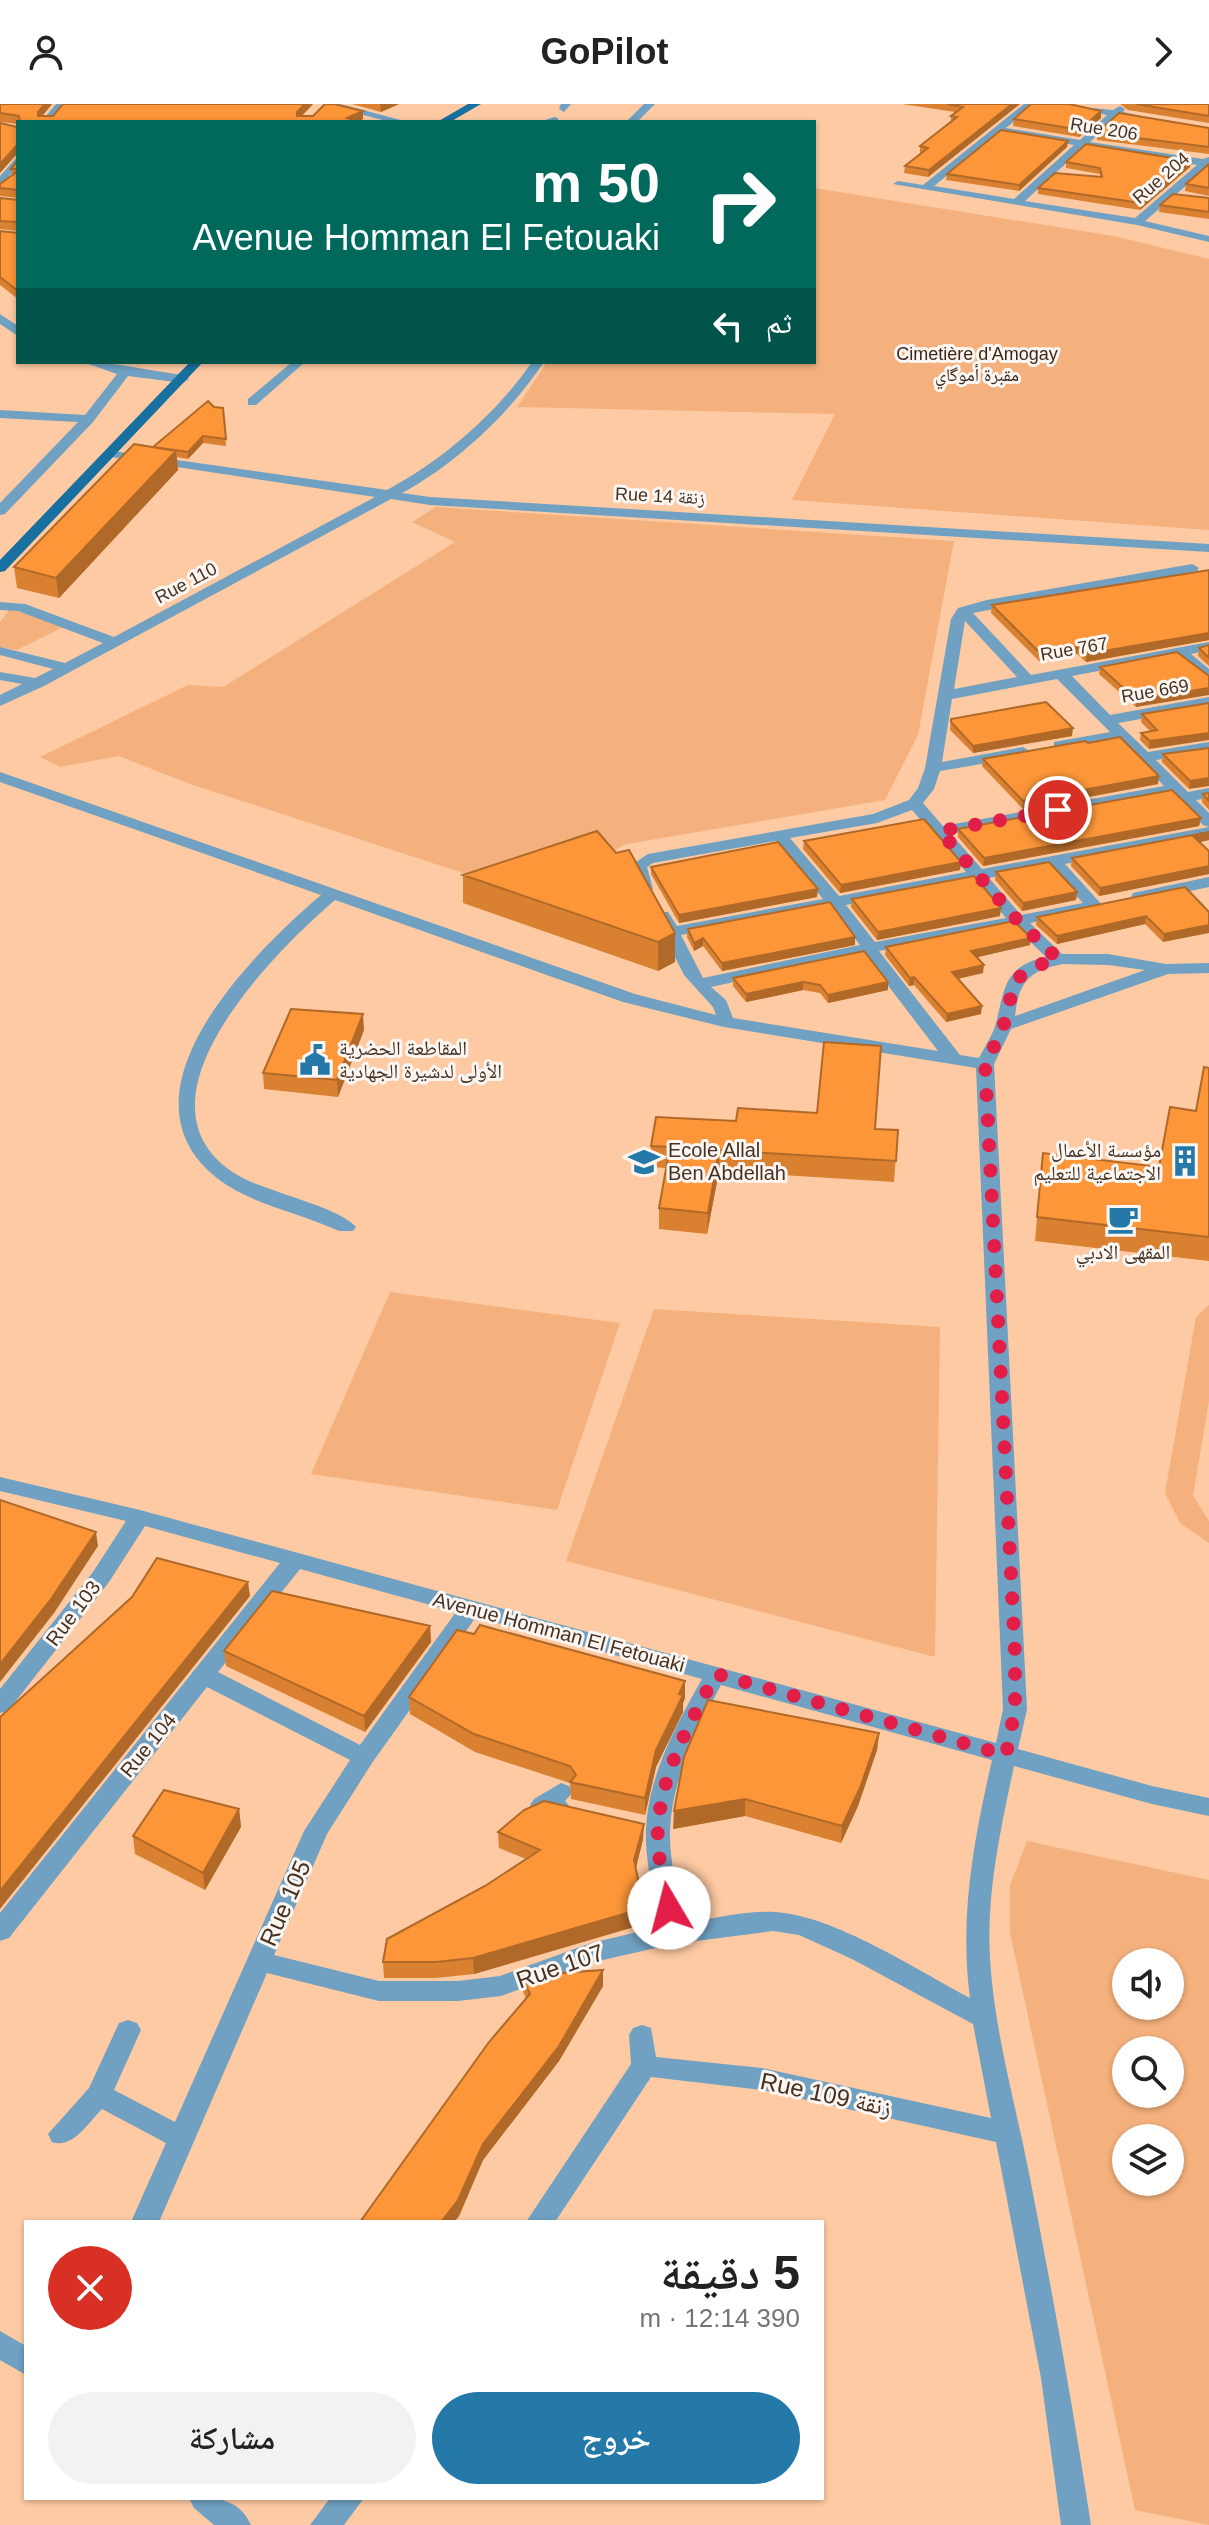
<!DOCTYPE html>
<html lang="ar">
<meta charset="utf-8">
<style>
:root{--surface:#fff;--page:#f2f2f2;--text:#222;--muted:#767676;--accent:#2479a9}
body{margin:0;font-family:Arial,"Noto Naskh Arabic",sans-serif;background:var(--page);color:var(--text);direction:rtl;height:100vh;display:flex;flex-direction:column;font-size:30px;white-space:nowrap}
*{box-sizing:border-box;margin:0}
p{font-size:26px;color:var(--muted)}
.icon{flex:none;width:44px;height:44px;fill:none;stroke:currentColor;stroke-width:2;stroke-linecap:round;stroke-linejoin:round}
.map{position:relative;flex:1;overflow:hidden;direction:ltr}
.sheet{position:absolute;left:24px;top:2116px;width:800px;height:280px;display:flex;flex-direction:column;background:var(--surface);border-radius:0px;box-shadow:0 2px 6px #0004;direction:rtl}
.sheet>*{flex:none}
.banner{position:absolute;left:16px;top:16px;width:800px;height:244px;border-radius:0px;box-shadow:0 2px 6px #0004;direction:rtl;background:#00695c;color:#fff;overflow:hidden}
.controls{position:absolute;left:1112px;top:1844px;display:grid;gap:16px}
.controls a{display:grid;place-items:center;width:72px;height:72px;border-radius:50%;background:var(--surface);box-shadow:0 2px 6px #0004;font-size:40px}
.pin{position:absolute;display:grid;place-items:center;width:68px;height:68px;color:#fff;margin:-34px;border:4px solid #fff;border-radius:50%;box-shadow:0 2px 8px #0007}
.me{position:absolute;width:88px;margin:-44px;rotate:352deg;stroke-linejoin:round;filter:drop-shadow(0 0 6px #0008)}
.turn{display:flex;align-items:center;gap:28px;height:168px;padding:0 24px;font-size:36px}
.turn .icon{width:104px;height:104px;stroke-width:2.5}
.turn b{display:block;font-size:56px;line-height:68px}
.then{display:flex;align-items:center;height:76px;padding:0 24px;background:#0003;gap:16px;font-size:30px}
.round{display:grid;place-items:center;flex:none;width:84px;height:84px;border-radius:42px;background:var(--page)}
.headline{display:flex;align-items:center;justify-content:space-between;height:136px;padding:0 24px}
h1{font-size:48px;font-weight:600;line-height:60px}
.cta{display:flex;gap:16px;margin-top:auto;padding:16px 24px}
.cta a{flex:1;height:92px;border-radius:48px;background:var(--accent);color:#fff;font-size:32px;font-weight:600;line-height:92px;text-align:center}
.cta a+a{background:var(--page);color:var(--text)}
header{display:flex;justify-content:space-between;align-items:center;height:104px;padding:0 24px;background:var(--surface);font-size:36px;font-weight:600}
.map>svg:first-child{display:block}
</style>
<header><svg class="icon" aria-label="forward" viewBox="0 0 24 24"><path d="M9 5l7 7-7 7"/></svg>GoPilot<svg class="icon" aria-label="person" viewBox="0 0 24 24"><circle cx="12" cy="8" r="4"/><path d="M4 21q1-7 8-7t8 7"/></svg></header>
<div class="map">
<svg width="1209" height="2421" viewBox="0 0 1209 2421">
<rect width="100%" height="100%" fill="#fdcaa3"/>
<!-- green -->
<path fill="#f5b17d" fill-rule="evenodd" d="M814 84 1114 132 1209 155V426L792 396 835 310 517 303 547 258H814Z
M436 403 954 437 918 631 885 696 627 740 597 755 509 784 187 679 119 652 60 663 40 653 188 581 223 583 455 438 412 418Z
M10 505 65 522 17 546 0 543V518Z
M390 1188 620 1219 557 1406 311 1370Z
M1209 1201V1297L1193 1392 1209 1417V1439L1180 1419 1165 1389 1196 1213Z
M654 1205 940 1223 935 1553 566 1457Z
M1027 1737 1209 1776V2421L1135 2406 1010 1829V1781ZM1126 1858H1170V1902H1126ZM1126 1946H1170V1990H1126ZM1126 2034H1170V2078H1126Z"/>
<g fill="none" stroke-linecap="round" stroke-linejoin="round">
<!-- minor -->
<path fill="#70a1c2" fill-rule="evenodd" d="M56 0H66L52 18H41Z
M322 0H340L408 18H390Z
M561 0H571L564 8 559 5Z
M644 0H655L637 18H626Z
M1024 0H1035L1006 24 1080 36 1107 11 1049 0 1113 6 1120 2 1125 5 1123 8 1150 14 1145 17 1117 13 1090 38 1203 55 1209 53V62L1145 117 1209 132V138L1137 121 893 80 898 77 923 81ZM1000 29 1074 41 1014 95 934 82ZM1084 43 1197 61 1135 114 1025 97Z
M554 13 558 14V18H539Z
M18 52V62L0 82V72Z
M0 210 18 222V232L0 220Z
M83 258C116 258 150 267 183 271L189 275 183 279 128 272 93 318 5 410 0 411V399L78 318 0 314V306L85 311 117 270Z
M292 258H305L256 301H248V295Z
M532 258H544C509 310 457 359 402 389L430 393 1209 440V448L430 401 391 395 44 582 0 602V591L22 580 0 576V568L35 574 53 565 0 551V543L65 559 103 539 18 507 0 506V498L25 500 114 533 375 393 111 353 104 349 106 346 387 386C442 357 496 310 532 258Z
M1192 460 1199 464 1197 467 973 509 1031 571 1209 538V546L1191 550 1209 565V577L1177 552 1072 572 1110 611 1209 593V603L1118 619 1148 648 1209 638V648L1156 656 1188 688 1209 684V694L1196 696 1209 709V723L1203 721 1172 690 951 730 982 765 1209 723V733L1065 760 1103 802 1095 807 1030 819 1062 850H1108L1166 860 1209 859V869L1168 870 1011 925 994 960 1027 1605 1018 1645 1152 1682 1209 1694V1712L1152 1700 1014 1662C1001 1724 986 1789 990 1854 994 1926 1015 1998 1029 2069 1052 2186 1073 2303 1091 2421H1061L1041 2274 996 2038 762 1986 651 1973 555 2118H526L631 1960 629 1931 633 1924 642 1921 651 1924 656 1953 762 1964 991 2014 973 1920 852 1855 799 1831 773 1827 673 1840 594 1858 501 1892 458 1897H379L267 1869 159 2118H131L166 2039 102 2005C88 2019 73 2045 52 2038L48 2030 89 1984 119 1919 128 1916 137 1919 141 1926 114 1986 175 2018 304 1727 350 1656 207 1583 9 1834 0 1837V1809L280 1459 145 1422 109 1478 8 1607 0 1609V1585L93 1468 126 1417 0 1387V1373L140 1406 996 1639 1003 1605 976 964 724 923 623 898 335 796C273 849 120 1002 239 1072 267 1088 339 1103 356 1123L353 1127H339C299 1108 246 1100 212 1070 115 985 254 848 321 791L0 678V668L635 890 716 911 713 903 684 871 654 812 656 808H668L677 822 823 795 775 737 653 759 647 763 653 785 645 790 637 785 630 762 648 750 873 710 909 696 918 684 925 664 951 515 958 504 987 496ZM965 517 1017 573 954 585ZM1057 575 1110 628 1054 638V644L1118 635 1164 682 943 722 923 699 934 685 940 667 1023 653 1031 648 1023 643 942 658 952 595ZM912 706 966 768 839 792 790 734 877 719ZM1049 763 1083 799 1021 811 989 774ZM974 777 1006 814 875 838 846 801ZM831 803 860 841 703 874 681 831ZM1014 822 1046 853C1004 862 1005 884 996 919 993 931 985 942 979 954L960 951 879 847ZM864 850 938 947 733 914 726 896 711 883ZM1063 860 1108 861 1145 866 1015 912C1019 878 1028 867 1063 860ZM300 1465 456 1508 360 1641 218 1568ZM476 1513 702 1575C674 1625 644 1679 646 1738 647 1767 655 1795 659 1823L591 1839 500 1872 458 1877H379L274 1851 327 1730 372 1659ZM721 1581 992 1656C974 1735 959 1812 970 1894 917 1866 833 1811 775 1808 746 1806 712 1815 684 1819 678 1789 669 1757 670 1726 672 1674 697 1626 721 1581Z
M1209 773V783L1139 798 1131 793 1133 789Z
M561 1679 569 1682 573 1688 565 1697 572 1705 568 1711 560 1714 534 1707 530 1701 534 1695Z
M0 2227 26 2242V2271L0 2256Z
M189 2394C216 2394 238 2393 251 2421H214L194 2404Z
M330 2394H364L344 2421H310Z"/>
<!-- major -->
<path fill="#17709f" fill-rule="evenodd" d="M468 0H481L450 18H437Z
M190 258H203L5 467 0 468V456Z"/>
</g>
<!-- wall -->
<path fill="#d98131" d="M0 0H52L42 12H53L63 0H313L301 12 363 15 358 17 362 18H18V20L0 18Z
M352 0H399L381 8Z
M902 0H1020L928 73 904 69 905 62 921 49H920V42L951 17V12L955 8Z
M1120 0H1209V19L1128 6Z
M1101 7V14L1079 33 1013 22 1014 15Z
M1209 24V50L1097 36V29Z
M1067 43 1019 87 946 76 947 70Z
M18 56V94L0 92V80L12 71 11 65Z
M1066 58 1190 63 1140 106 1038 90V84L1100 73V70L1066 64Z
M1209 59V92L1185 87 1186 80Z
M0 94 18 96V127L0 125Z
M1209 95V115L1159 108 1160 101Z
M0 127 18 129V195L0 181Z
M214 303 223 304 226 342 203 339 188 355 177 353 178 366 59 494 17 484 14 463 153 343Z
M1209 466V536L1086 558 1077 550 1039 557 991 509 992 501Z
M1209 541V562L1198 552 1199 544Z
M1100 563 1209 572 1136 603 1099 570Z
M1209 599 1149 645 1140 636 1141 629 1150 627 1141 618 1142 610Z
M951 615 1072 632 973 649 950 626Z
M1088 639 1158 680 1023 705 982 662 983 655Z
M1209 644 1189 685 1162 658 1163 650Z
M1209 689V706L1202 698 1203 690Z
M1201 714 1199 722 983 762 958 733V725Z
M597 727 675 858 658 867 463 799V771Z
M1209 728V736L1199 738 1209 747V770L1099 792 1071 762 1072 754Z
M804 737 961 758 960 766 840 789 803 745Z
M651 763 817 793 679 819 651 770Z
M996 768 1077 788 1076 796 1022 807 995 776Z
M1185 783 1163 838 1145 820 1057 840 1036 821 1037 813Z
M852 795 1000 812 877 836 851 803Z
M688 825 855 833V841L722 867 703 842 694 847 687 833Z
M1030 841 976 853 983 869 958 875 981 910 946 918 914 881 909 882 885 851 886 843Z
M733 874 888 878V886L828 899 820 889 803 886 746 898 733 882Z
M364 926 338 993 264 985 263 969Z
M1209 964V1157L1035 1137 1043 1049 1159 1063 1196 1007Z
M736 1017 898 1026 894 1078 719 1067 707 1130 659 1125V1104L666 1064 650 1063 651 1042Z
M430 1522 431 1538 365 1628 226 1562 224 1547Z
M409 1593 685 1594 683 1599V1608L656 1663 645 1711 571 1695 570 1679 475 1648 410 1610Z
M879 1629 877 1646 858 1702 841 1739 745 1712 673 1725Z
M239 1705 241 1723 205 1786 135 1750 133 1732Z
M498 1728 643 1735 636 1764 644 1820 474 1870 436 1874H384L383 1858 485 1782 526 1755 499 1744Z
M522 1872 603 1882 559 1957 483 2056 459 2112 454 2118H360L526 1895 523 1887Z"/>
<!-- shaded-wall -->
<path fill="#b06928" d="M45 0H52L39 16 38 8Z
M305 0H313L298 16 297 8Z
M380 0H399L381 8Z
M1012 0H1020L928 73 929 66Z
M363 7V15L356 18 347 14Z
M1101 7V14L1079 33 1080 26Z
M1068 37 1067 43 1019 87V81Z
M17 41 18 49 0 69V60Z
M1191 57 1190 63 1140 106 1141 99Z
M203 332V339L188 355V348Z
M176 347 178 366 59 494 56 474Z
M1209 529V536L1086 558V550Z
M1078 543 1077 550 1039 557 1040 549Z
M1209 584V591L1136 603 1137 596Z
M1073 624 1072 632 973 649V642Z
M1209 629V636L1149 645 1150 637Z
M1159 672 1158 680 1023 705V697Z
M1209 674V682L1189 685 1190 677Z
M1201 714 1199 722 983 762 984 754Z
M1209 729V736L1192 740 1193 732Z
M961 758 960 766 840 789 841 781Z
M1209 762V770L1099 792 1100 784Z
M818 785 817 793 679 819V811Z
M1077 788 1076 796 1022 807 1023 799Z
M1001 804 1000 812 877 836 878 828Z
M1146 812 1145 820 1057 840V832Z
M1209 821V829L1163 838 1164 830Z
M675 829V858L658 867V838Z
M855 833V841L722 867V859Z
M703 834V842L694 847V839Z
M1031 834 1030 841 970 855 971 847Z
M984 861 983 869 951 876 952 868Z
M914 873V881L909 882 910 874Z
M803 878V886L746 898V890Z
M888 878V886L828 899V891Z
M982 902 981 910 946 918 947 910Z
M363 910 364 926 338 993 337 976Z
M719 1046V1067L707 1130 708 1109Z
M96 1428 98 1442 54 1509 0 1578V1560Z
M248 1478 250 1492 0 1805V1787Z
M430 1522 431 1538 365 1628 364 1612Z
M685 1577V1594L683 1599V1608L656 1663 645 1711V1694L656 1646Z
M879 1629 877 1646 858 1702 841 1739 842 1722Z
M745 1695V1712L673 1725 674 1707Z
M239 1705 241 1723 205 1786 203 1769Z
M644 1720 643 1735 634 1772V1756Z
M644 1804V1820L474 1870 473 1854Z
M603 1866V1882L559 1957 483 2056 459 2112 454 2118H441L483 2040Z"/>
<!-- building -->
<path fill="#fc9639" stroke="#b06928" stroke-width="2" d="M0 0H45L38 8V12H53L63 0H305L297 8V12H313L325 0H334L363 7 347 14 362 18H20L19 12 0 9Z
M947 0H1012L929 66 905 62 928 44 920 42 957 13 951 12 963 3Z
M1031 0H1069L1101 7 1080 26 1014 15Z
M1136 0H1209V12Z
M1119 9 1209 24V43L1097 29Z
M0 19 17 23 18 22V45L17 41 0 60Z
M1001 26 1068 37 1019 81 947 70Z
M1086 40 1191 57 1141 99 1038 84 1055 69 1102 73 1100 64 1066 58Z
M18 56V65H11Z
M1209 60V84L1186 80Z
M18 67V86L0 84V80Z
M1173 90 1209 94V108L1160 101Z
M0 94 18 96V118L0 117Z
M0 127 18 129V187L0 173Z
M208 297 214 303 223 304 226 335 203 332 188 348 153 343Z
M134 340 176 347 56 474 14 463Z
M1209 466V529L1086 550 1078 543 1040 549 992 501Z
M1209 541V554L1199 544Z
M1177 548 1209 572V584L1137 596 1100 563Z
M1046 598 1073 624 973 642 951 618V615Z
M1209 599V629L1150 637 1141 629 1157 626 1142 610Z
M1120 633 1159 672 1023 697 983 655 1085 637 1088 639Z
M1209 644V674L1190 677 1163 650Z
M1172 686 1201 714 984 754 958 725Z
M1209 689V697L1203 690Z
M924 715 961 758 841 781 804 737Z
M597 727 616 749 629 746 675 829 658 838 463 771Z
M1209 728 1193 732 1209 747V762L1100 784 1072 754Z
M778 738 818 785 679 811 651 763Z
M1049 758 1077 788 1023 799 996 768Z
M974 772 1001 804 878 828 852 795Z
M1185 783 1209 808V821L1164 830 1146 812 1057 832 1037 813Z
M830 798 855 833 722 859 703 834 694 839 688 825Z
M1014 817 1031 834 971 847 984 861 952 868 982 902 947 910 914 873 910 874 886 843Z
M864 847 888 878 828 891 820 881 803 878 746 890 733 874Z
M291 905 363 910 337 976 263 969Z
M824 938 881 942 875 1025 898 1026 896 1057 719 1046 708 1109 659 1104 670 1043 651 1042 656 1013 736 1017 738 1004 817 1009Z
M1204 963 1209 964V1133L1037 1113 1043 1049 1159 1063 1170 1003 1196 1007Z
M0 1396 96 1428 51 1495 0 1560Z
M157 1454 248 1478 0 1787V1613L132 1493Z
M272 1487 430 1522 364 1612 224 1547Z
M480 1521 685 1577 679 1590 683 1591 656 1646 645 1694 570 1678 576 1671 570 1662 474 1630 409 1593 457 1526 474 1530Z
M708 1596 879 1629 860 1684 842 1722 745 1695 674 1707 684 1653Z
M164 1686 239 1705 203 1769 133 1732Z
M544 1697 644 1720 634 1756 644 1804 473 1854 436 1858H383L387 1835 485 1782 540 1746 498 1728 524 1706Z
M603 1866 559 1942 483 2040 458 2096 441 2118H360L489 1938 530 1890 522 1872Z"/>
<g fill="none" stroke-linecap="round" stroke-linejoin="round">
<!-- route -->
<path stroke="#e11d48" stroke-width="14" stroke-dasharray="0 25.2" d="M669 1804C665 1779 656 1750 658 1725 661 1668 690 1619 716 1570L1006 1651 1015 1605V1549L985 960C991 947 1000 934 1004 920 1016 877 1009 869 1058 855L1017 816 940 727 1058 706"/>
</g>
<!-- icons -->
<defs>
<symbol id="civic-bare" viewBox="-9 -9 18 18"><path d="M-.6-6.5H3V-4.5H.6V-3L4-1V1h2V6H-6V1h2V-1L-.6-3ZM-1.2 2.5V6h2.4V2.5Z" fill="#2479a9" stroke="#fbf6f2" stroke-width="2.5" paint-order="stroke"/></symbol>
<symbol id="building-bare" viewBox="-9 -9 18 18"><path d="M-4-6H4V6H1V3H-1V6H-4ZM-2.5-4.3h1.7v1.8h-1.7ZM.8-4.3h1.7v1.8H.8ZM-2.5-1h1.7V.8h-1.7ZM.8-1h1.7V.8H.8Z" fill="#2479a9" stroke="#fbf6f2" stroke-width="2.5" paint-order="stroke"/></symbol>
<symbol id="school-bare" viewBox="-9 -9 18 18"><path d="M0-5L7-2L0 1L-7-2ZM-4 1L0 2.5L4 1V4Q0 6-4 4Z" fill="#2479a9" stroke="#fbf6f2" stroke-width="2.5" paint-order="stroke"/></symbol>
<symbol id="cafe-bare" viewBox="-9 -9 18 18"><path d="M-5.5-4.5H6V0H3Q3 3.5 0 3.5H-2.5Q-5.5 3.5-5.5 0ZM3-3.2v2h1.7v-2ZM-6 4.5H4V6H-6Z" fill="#2479a9" stroke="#fbf6f2" stroke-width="2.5" paint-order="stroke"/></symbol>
</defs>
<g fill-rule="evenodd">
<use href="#civic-bare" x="293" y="934" width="44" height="44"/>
<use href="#building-bare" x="1163" y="1035" width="44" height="44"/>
<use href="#school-bare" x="622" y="1036" width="44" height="44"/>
<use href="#cafe-bare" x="1101" y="1093" width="44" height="44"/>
</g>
<g text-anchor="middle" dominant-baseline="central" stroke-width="6" stroke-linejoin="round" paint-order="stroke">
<!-- far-street labels -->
<g font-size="18" fill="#463222" stroke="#fbf6f2">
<text transform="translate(1104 25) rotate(9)">Rue 206</text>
<text transform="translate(1161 74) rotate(-41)">Rue 204</text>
<text transform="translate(660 392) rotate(3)">Rue 14 زنقة</text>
<text transform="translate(186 479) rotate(-28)">Rue 110</text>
<text transform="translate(1074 545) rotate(-10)">Rue 767</text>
<text transform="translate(1155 587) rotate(-10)">Rue 669</text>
</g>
<!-- far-park labels -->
<g font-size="18" fill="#3b281a" stroke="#fbf6f2">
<text x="977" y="250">Cimetière d'Amogay<tspan x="977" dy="21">مقبرة أموگاي</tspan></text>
</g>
<!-- poi labels -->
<g font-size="20" fill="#463222" stroke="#fbf6f2" text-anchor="start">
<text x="339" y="944">المقاطعة الحضرية<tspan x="339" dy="23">الأولى لدشيرة الجهادية</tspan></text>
<text x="668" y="1046">Ecole Allal<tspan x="668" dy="23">Ben Abdellah</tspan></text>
<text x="1161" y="1046" text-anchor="end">مؤسسة الأعمال<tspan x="1161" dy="23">الاجتماعية للتعليم</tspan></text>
<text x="1123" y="1148" text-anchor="middle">المقهى الادبي</text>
</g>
<!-- street labels -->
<g font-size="20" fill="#463222" stroke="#fbf6f2">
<text transform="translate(73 1509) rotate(-53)">Rue 103</text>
<text transform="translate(559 1528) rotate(15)">Avenue Homman El Fetouaki</text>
<text transform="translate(148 1641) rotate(-51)">Rue 104</text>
</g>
<!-- near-street labels -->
<g font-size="24" fill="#463222" stroke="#fbf6f2">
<text transform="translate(285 1799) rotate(-66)">Rue 105</text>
<text transform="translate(560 1862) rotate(-19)">Rue 107</text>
<text transform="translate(826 1990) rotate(12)">Rue 109 زنقة</text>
</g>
</g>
</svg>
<div class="controls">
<a><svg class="icon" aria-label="sound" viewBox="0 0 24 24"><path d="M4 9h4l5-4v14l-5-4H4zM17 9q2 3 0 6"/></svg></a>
<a><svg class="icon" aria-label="search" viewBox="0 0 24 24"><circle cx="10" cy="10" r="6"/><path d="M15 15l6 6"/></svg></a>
<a><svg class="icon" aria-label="layers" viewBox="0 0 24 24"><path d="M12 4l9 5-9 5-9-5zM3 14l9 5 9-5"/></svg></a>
</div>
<div class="pin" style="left:1058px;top:706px;background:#d93025"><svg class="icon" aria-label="arrive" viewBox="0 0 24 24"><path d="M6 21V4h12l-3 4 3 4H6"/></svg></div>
<svg class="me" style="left:669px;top:1804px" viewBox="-20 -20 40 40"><circle r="19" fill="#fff"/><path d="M0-13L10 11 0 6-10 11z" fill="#e11d48"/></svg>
<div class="banner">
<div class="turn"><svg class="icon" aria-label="right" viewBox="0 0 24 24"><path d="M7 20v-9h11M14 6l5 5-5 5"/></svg><div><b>50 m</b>Avenue Homman El Fetouaki</div></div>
<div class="then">ثم<svg class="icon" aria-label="left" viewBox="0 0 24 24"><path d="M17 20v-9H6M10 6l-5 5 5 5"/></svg></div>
</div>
<section class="sheet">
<div class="headline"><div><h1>5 دقيقة</h1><p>390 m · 12:14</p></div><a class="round" style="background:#d93025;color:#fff"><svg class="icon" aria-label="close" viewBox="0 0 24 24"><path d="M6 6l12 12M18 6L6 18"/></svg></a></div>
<div class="cta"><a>خروج</a><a>مشاركة</a></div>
</section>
</div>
